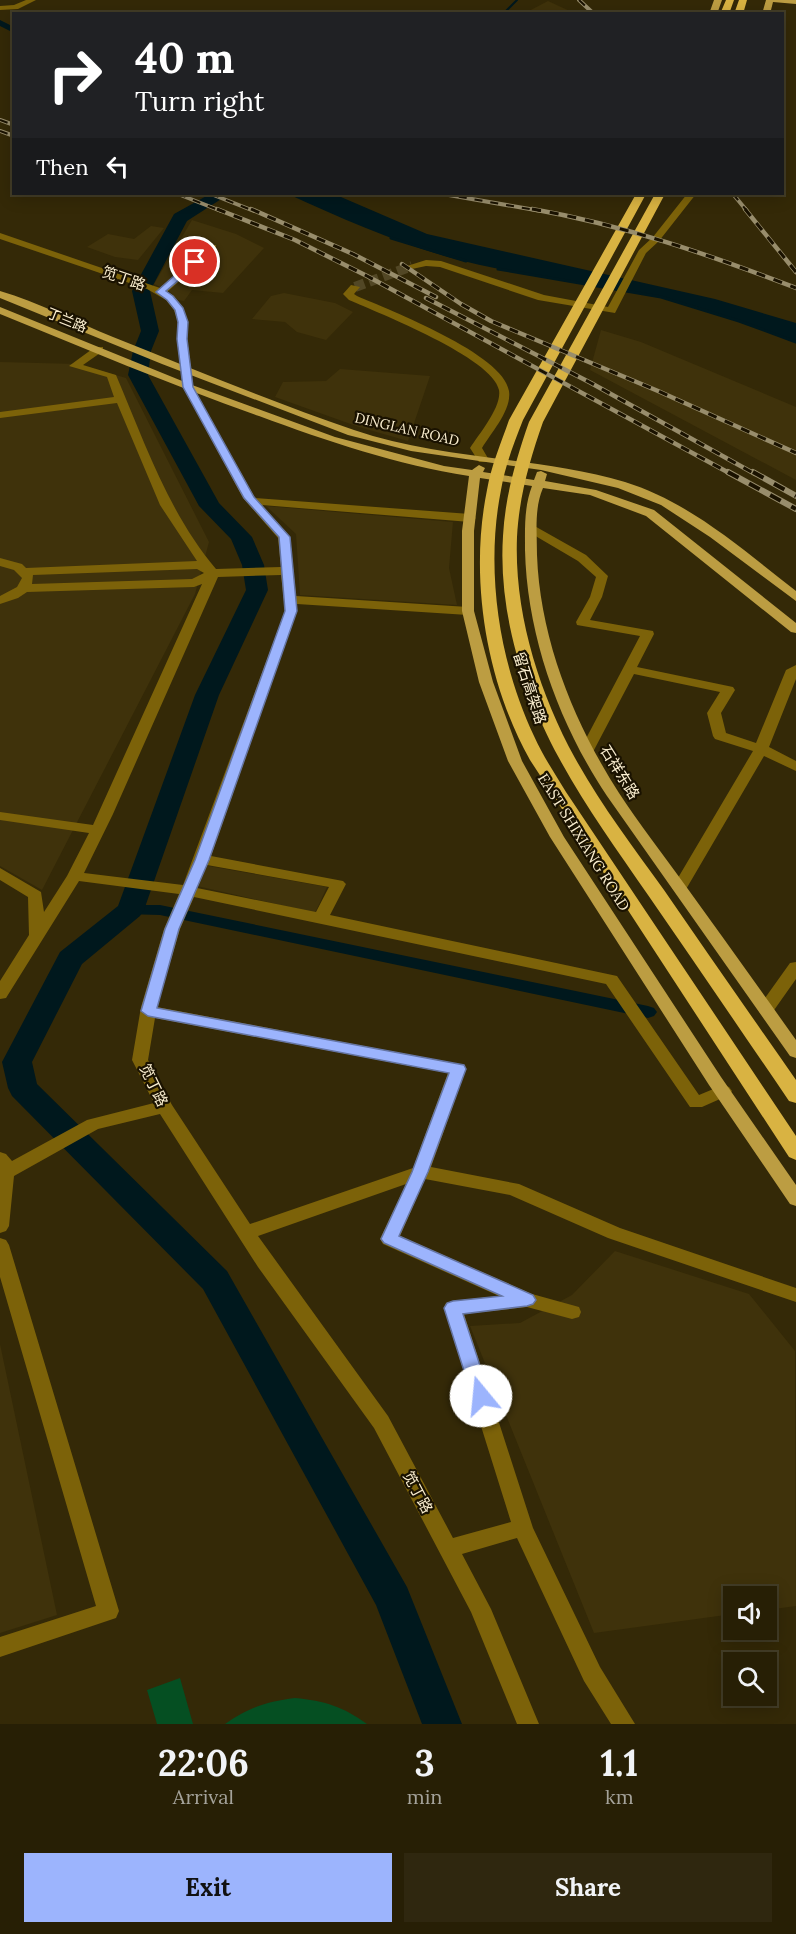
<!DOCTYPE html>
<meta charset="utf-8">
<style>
:root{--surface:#271f05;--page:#2f270f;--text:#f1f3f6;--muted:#a4a29a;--line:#433d27;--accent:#9cb4fd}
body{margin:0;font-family:Lora,"Noto Sans SC",serif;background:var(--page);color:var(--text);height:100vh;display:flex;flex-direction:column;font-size:22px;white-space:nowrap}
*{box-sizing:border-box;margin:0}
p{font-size:20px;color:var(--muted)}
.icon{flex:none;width:33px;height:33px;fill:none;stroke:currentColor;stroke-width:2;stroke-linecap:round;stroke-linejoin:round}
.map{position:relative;height:1724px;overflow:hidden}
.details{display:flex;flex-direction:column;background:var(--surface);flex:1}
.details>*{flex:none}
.hud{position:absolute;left:12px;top:12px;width:772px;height:183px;border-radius:0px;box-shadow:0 3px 15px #0003,0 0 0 2px var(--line);background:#202124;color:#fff;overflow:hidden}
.controls{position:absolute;left:723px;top:1586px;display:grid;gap:12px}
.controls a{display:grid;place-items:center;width:54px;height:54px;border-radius:0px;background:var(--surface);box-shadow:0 3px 15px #0003,0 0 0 2px var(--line);font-size:30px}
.pin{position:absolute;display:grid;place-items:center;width:51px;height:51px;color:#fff;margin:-26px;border:3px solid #fff;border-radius:50%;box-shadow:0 2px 6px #0007}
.me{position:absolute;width:66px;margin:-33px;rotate:343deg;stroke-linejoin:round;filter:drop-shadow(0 0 4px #0008)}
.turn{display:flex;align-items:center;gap:21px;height:126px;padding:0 24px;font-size:27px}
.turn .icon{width:78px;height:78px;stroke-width:2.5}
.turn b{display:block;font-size:42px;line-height:51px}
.then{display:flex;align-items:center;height:57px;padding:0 24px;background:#0003;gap:12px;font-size:22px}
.eta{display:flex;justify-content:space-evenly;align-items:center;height:102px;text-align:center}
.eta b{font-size:36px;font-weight:800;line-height:42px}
.primary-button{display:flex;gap:12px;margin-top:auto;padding:12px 24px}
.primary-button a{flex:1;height:69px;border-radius:0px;background:var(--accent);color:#111;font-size:24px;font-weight:800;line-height:69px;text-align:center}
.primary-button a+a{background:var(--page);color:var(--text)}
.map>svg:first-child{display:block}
</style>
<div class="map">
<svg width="796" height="1724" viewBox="0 0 796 1724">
<rect width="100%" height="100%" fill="#342907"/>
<!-- built -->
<path fill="#3f320b" d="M548 1 574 13H525Z
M192 220 236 234 264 248 223 293 192 290 184 301 178 300 169 291 154 284Z
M151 226 164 228 138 260 115 257 87 247 108 234 134 239Z
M284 293 335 303 353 312 326 340 297 332 285 322 252 319 271 296Z
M601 330 641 342 796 407V480L590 370Z
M0 362 77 364 126 378 209 542 195 594 42 890 0 866Z
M340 369 430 376 408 441 359 427 275 397 283 382 326 381Z
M266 506 453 522 449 568 457 605 300 595 296 534Z
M203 865 327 887 315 913 197 886Z
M615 1251 749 1294 795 1351 796 1606 767 1610 766 1596H734L733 1614 594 1633 470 1326 520 1323 572 1295Z
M0 1344 57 1615 0 1633Z"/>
<!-- green -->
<path fill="#054f22" d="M180 1678 193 1724H157L147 1690Z
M295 1698C325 1701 342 1706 367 1724H225C249 1707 266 1702 295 1698Z"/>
<!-- water -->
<path fill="#00181d" d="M288 194H334L427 234 715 299 796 323V342C751 325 705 307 658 297 588 282 517 276 448 257 393 241 340 218 288 194Z"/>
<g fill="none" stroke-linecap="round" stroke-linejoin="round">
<!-- stream-far1 -->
<path stroke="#00181d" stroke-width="2" d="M503 14 517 0"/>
<!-- stream -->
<path stroke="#00181d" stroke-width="3" d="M391 238 466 261
M498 269 661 297 739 321 796 342"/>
<!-- canal -->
<path fill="#00181d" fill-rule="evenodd" d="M0 20 14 27V33L0 26Z
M130 905H160L648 1006 654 1008 657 1012 654 1016 648 1018 160 915 124 914 122 910 124 906Z"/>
<!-- river -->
<path fill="#00181d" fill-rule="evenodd" d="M210 194H229L187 221 150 291 159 331 151 351 148 375 219 503 252 537 264 565 268 590 219 695 144 910 140 916 82 964 32 1062 37 1084 227 1271 407 1587 462 1724H422L376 1605 203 1289 12 1096 8 1088 2 1062 60 952 118 906 195 695 246 590 242 565 231 539 199 506 128 375 133 351 141 331 132 291 174 214Z"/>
<!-- minor-tunnel -->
<path stroke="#524725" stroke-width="10" stroke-dasharray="10 5" stroke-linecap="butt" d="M355 287 412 266"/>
<!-- minor -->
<path fill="#7c6209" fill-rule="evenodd" d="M26 0H36L18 9 0 10V6L14 5Z
M687 194H696L659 241 646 253 615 313 538 300 440 267 426 266 412 269 407 266 426 260 441 261 544 295 608 307 639 250 653 237Z
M0 233 160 288 210 245H216V249L167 292 174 296 183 308 188 322 187 339 193 387 255 498 470 514 476 518 470 522 262 505 290 537 296 596 468 607 474 611 468 615 297 604V611L211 856 343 881 346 884 330 915 617 976 699 1095 723 1085 729 1087 732 1091 729 1095 702 1107H690L606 984 194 897 180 929 157 1007 464 1065 466 1069 431 1167 519 1184 620 1228 796 1288V1302L608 1238 510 1195 425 1179 400 1236 532 1294 579 1307 581 1312 579 1317 572 1319 527 1307 464 1314 533 1528 600 1667 635 1724H611L584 1681 517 1538 462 1554 491 1609 539 1724H517L471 1612 374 1428 258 1267 160 1114 98 1129 14 1176 9 1226 6 1231 0 1233V1152L6 1154 12 1161 87 1120 154 1103 132 1060 141 1007 164 929 179 894 79 881 6 998 0 999V981L29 935 28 897 0 880V868L41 892 44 912 67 876 89 833 0 820V812L93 825 202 584 194 587 27 592 18 598 0 604V596L17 587 22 578 14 570 0 566V558L22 564 26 568 197 561 160 505 117 403 0 418V412L114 397 107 377 69 366 95 347H103V351L83 365 116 375C145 443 168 512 216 569L281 567 278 538 243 498 183 387 177 339 178 322 174 310 166 300 147 289 0 239ZM197 569 204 573 192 579 32 584 33 575ZM281 575 285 611 183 885 84 873 113 814 218 577ZM207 865 329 887 316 912 197 888ZM155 1018 448 1073 413 1168 250 1224 172 1105 148 1060ZM406 1184 380 1239 383 1244 499 1296 453 1301 446 1303 444 1308 511 1522 453 1538 388 1416 258 1236Z
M351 285 360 287 354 294 357 296C389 310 504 354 509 391 512 410 491 433 482 448L489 460 487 462H479L470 448C479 434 502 407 499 390 493 358 379 313 349 300L343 294Z
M531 524 586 555 608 576 602 597 590 620 653 631 654 634 637 667 733 687 735 690 721 713 726 733 756 743 786 670 796 665V679L769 747 796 761V771L764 756 685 891H675L672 888 753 751 715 739 713 736 707 713 720 692 634 674 594 750 587 754 582 753 580 750 640 636 577 625 576 622 590 597 596 577 578 561 527 531V525Z
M796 962V979L772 1013H760L758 1009 760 1005 790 963Z
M0 1238 6 1240 9 1245 119 1611 116 1618 0 1657V1637L96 1606 0 1277Z"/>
<!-- major -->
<path fill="#bc9d42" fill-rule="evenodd" d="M714 0H722L717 14H709Z
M766 0H796V4L773 2 770 14H762Z
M0 291C38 302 76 322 113 337 193 369 273 402 354 430 441 460 537 456 625 482 690 502 743 550 796 591V601L710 537 661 505 618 488 541 470 411 451 348 435 162 364 0 298Z
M0 307 192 385 335 437 444 466 472 470 479 465 485 468 483 472 534 480 537 472 541 471 547 474 545 481 596 490 654 510 796 623V633L791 632 646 516 590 495 543 488C534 509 537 533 537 555 540 639 574 723 619 793 639 824 663 854 685 885 722 936 759 988 796 1040V1058L790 1056 607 796C559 724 527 636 525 550 525 528 524 507 532 486L480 478 474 531V611L493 682 522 761 564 837 721 1077 796 1185V1206L790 1204 709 1085 550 837 508 761 479 682 462 611V531L469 476C397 465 327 441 259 416 171 385 86 349 0 314Z"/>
<!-- highway -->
<path fill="#d9b342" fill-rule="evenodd" d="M726 0H734L729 14H720Z
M739 0H747L743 14H734Z
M636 194H646L523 420C514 443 505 466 501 490 485 570 499 662 534 736 543 756 555 774 566 792L796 1136V1160L789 1157 530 760C486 682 469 578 487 490 491 466 501 443 509 420Z
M655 194H665L543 422C530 459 519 497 517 537 514 613 539 692 575 758 601 805 633 847 664 890 708 954 752 1017 796 1080V1103L789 1101C742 1032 695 963 648 895 617 850 585 806 559 758 523 692 498 612 503 536 505 497 516 459 529 422Z"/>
<defs>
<path id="rail-far2" d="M579 0 594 14
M0 120 14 125
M0 131 14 136
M178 194 221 211
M211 194 254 211
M443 194 541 211
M733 194 747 211"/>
<path id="rail-far1" d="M217 209 295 240 367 276 731 474
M251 209 353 254 436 297
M532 209C624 225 710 255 796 288
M745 209 796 272
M402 264 461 304 491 321 658 391 796 453
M426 298 591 383 755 474"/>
<path id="rail" d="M728 472 796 509
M753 472 796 496"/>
</defs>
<!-- rail-far2 casing -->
<use href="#rail-far2" stroke="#988d6c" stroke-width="4"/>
<!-- rail-far1 casing -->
<use href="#rail-far1" stroke="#988d6c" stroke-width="4.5"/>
<!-- rail casing -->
<use href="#rail" stroke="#988d6c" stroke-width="6"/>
<!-- rail-far2 -->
<use href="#rail-far2" stroke="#1a1200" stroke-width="2" stroke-dasharray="8" stroke-linecap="butt"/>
<!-- rail-far1 -->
<use href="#rail-far1" stroke="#1a1200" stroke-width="3" stroke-dasharray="9" stroke-linecap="butt"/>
<!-- rail -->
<use href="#rail" stroke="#1a1200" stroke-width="4" stroke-dasharray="12" stroke-linecap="butt"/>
</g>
<!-- route -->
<path fill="#9cb4fd" stroke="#6575a4" stroke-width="1.5" d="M192 260 200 262 166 291 173 296 183 308 188 322 187 339 193 387 254 497 290 537 297 611 209 860 179 929 157 1008 464 1065 466 1069 428 1172 399 1236 533 1295 536 1300 533 1304 527 1306 463 1314 490 1396 487 1401 481 1403 474 1401 472 1396 444 1308 447 1303 453 1301 502 1296 384 1243 381 1239 412 1172 449 1073 148 1016 141 1011 165 929 195 860 285 611 279 537 244 498 183 387 177 339 178 322 175 310 167 300 156 292Z"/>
<g text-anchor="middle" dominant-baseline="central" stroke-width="4.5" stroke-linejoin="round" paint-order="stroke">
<!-- far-street labels -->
<g font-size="14" fill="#fbefd0" stroke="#1a1200">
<text transform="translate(67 320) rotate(22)">丁兰路</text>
<text transform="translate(407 429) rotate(13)">DINGLAN ROAD</text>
</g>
<!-- street labels -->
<g font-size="15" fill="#fbefd0" stroke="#1a1200">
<text transform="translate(124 278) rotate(19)">笕丁路</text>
<text transform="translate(530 688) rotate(72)">留石高架路</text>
<text transform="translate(620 772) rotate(58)">石祥东路</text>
<text transform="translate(584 842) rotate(58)">EAST SHIXIANG ROAD</text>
<text transform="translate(154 1085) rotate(64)">笕丁路</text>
<text transform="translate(418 1492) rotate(62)">笕丁路</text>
</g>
</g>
</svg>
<div class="controls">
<a><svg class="icon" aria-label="sound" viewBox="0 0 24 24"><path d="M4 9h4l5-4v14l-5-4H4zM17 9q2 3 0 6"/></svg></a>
<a><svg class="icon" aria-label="search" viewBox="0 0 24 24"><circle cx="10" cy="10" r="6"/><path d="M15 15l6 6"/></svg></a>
</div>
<div class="pin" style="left:195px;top:262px;background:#d93025"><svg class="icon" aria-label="arrive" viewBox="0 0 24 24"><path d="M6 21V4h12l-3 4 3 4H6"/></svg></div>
<svg class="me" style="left:481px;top:1396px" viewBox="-20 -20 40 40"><circle r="19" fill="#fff"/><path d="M0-13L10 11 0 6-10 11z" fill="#9cb4fd"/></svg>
<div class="hud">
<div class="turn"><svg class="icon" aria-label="right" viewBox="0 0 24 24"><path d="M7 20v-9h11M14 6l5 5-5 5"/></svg><div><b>40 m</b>Turn right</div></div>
<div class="then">Then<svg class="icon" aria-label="left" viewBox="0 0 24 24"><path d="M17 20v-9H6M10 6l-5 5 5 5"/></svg></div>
</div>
</div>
<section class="details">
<div class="eta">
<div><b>22:06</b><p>Arrival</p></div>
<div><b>3</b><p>min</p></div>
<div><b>1.1</b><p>km</p></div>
</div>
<div class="primary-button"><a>Exit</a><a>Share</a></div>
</section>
